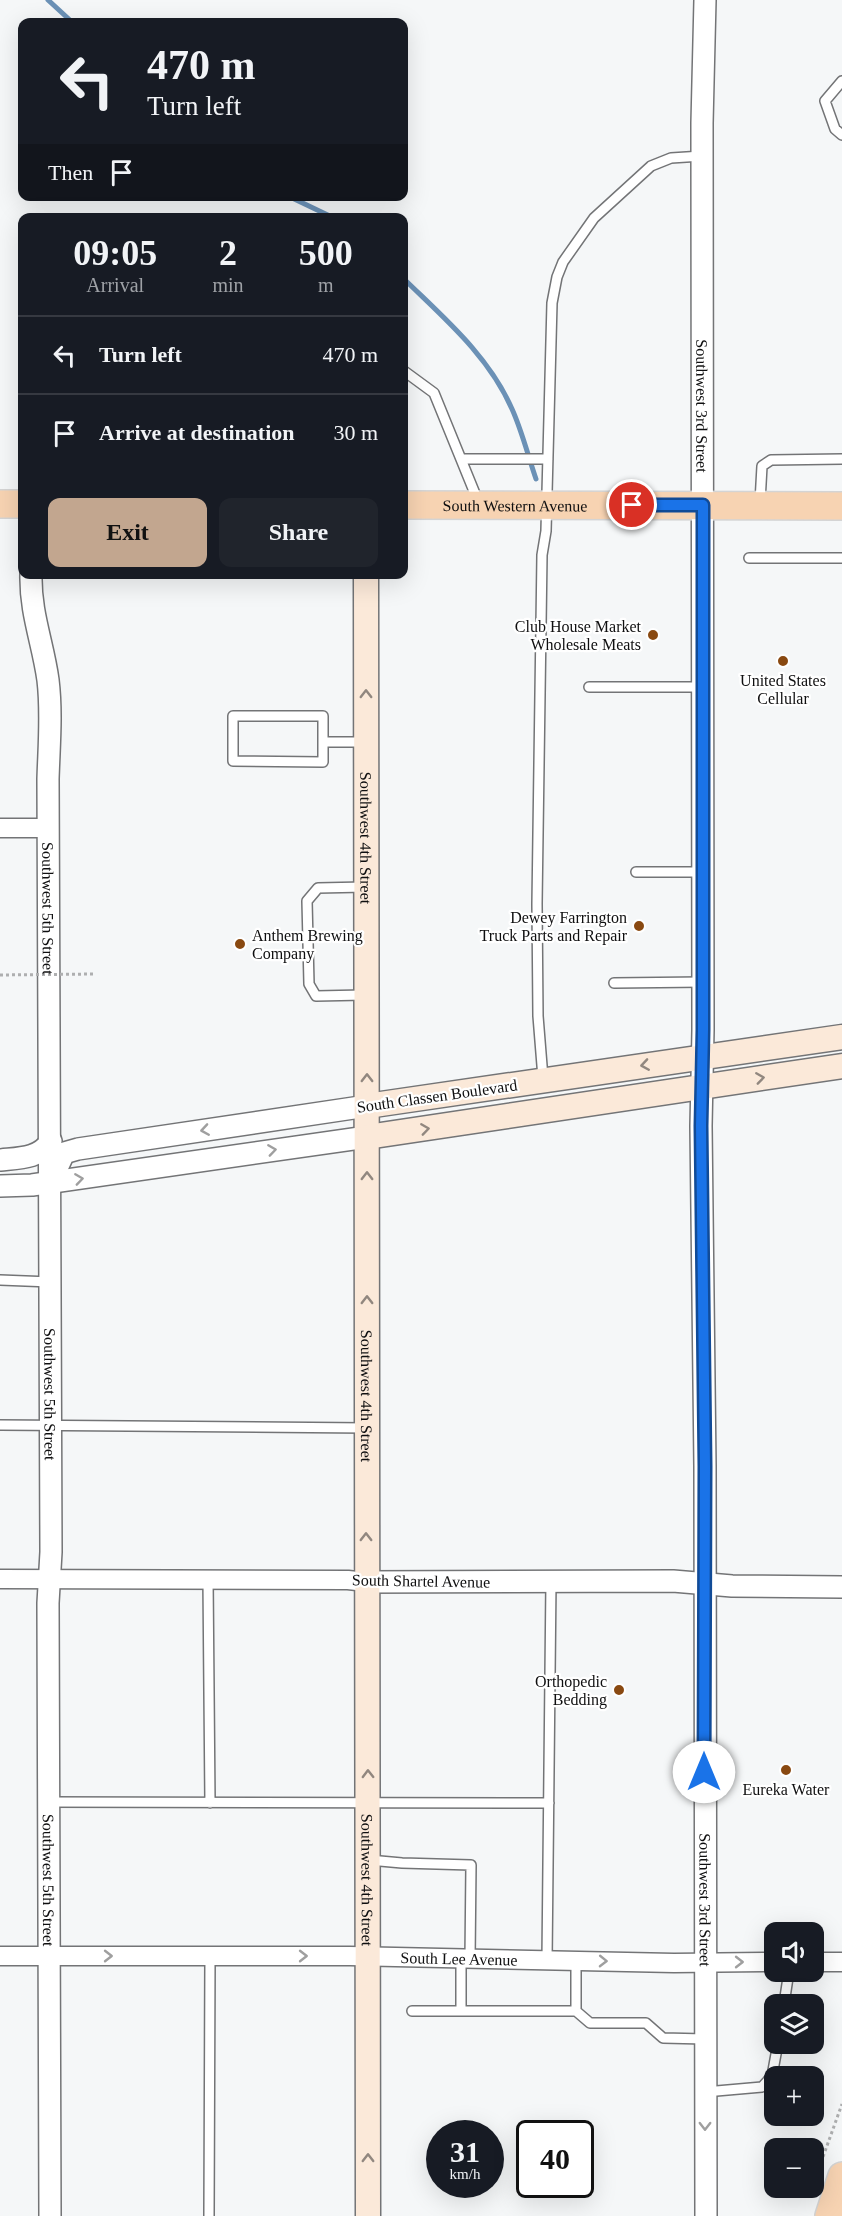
<!DOCTYPE html>
<meta charset="utf-8">
<style>
:root{--surface:#171b24;--page:#20242c;--text:#f1f3f6;--muted:#9ea1a6;--line:#363941;--accent:#c2a68f}
body{margin:0;font-family:"Times New Roman",serif;background:var(--page);color:var(--text);height:100vh;display:flex;flex-direction:column;font-size:22px;white-space:nowrap}
*{box-sizing:border-box;margin:0}
p{font-size:20px;color:var(--muted)}
.icon{flex:none;width:33px;height:33px;fill:none;stroke:currentColor;stroke-width:2;stroke-linecap:round;stroke-linejoin:round}
.map{position:relative;flex:1;overflow:hidden}
.sheet{position:absolute;left:18px;top:213px;width:390px;height:366px;display:flex;flex-direction:column;background:var(--surface);border-radius:12px;box-shadow:0 6px 24px #0002}
.sheet>*{flex:none}
.guide{position:absolute;left:18px;top:18px;width:390px;height:183px;border-radius:12px;box-shadow:0 6px 24px #0002;background:#171b24;color:var(--text);overflow:hidden}
.buttons{position:absolute;left:764px;top:1922px;display:grid;gap:12px}
.buttons a{display:grid;place-items:center;width:60px;height:60px;border-radius:12px;background:var(--surface);box-shadow:0 6px 24px #0002;font-size:30px}
.speed{position:absolute;left:426px;top:2120px;display:flex;gap:12px;font-size:30px;font-weight:700;text-align:center}
.speed>*{display:grid;place-content:center;width:78px;height:78px;border-radius:50%;background:var(--surface);box-shadow:0 6px 24px #0002;line-height:1}
.speed small{font-size:15px;font-weight:400}
.speed .limit{border:3px solid #111;border-radius:9px;background:#fff;color:#111}
.pin{position:absolute;display:grid;place-items:center;width:51px;height:51px;color:#fff;margin:-26px;border:3px solid #fff;border-radius:50%;box-shadow:0 2px 6px #0007}
.me{position:absolute;width:66px;margin:-33px;rotate:0deg;stroke-linejoin:round;filter:drop-shadow(0 0 4px #0008)}
.turn{display:flex;align-items:center;gap:21px;height:126px;padding:0 30px;font-size:27px}
.turn .icon{width:78px;height:78px;stroke-width:2.5}
.turn b{display:block;font-size:42px;line-height:51px}
.then{display:flex;align-items:center;height:57px;padding:0 30px;background:#0003;gap:12px;font-size:22px}
.eta{display:flex;justify-content:space-evenly;align-items:center;height:102px;text-align:center}
.eta b{font-size:36px;font-weight:600;line-height:42px}
.action{display:flex;gap:12px;margin-top:auto;padding:12px 30px}
.action a{flex:1;height:69px;border-radius:12px;background:var(--accent);color:#111;font-size:24px;font-weight:600;line-height:69px;text-align:center}
.action a+a{background:var(--page);color:var(--text)}
ul{padding:0;list-style:none}
li{display:flex;align-items:center;gap:18px;height:78px;padding:0 30px;border-top:2px solid var(--line)}
li div{flex:1}
li b{display:block;font-size:22px}
li em{font-style:normal}
.map>svg:first-child{display:block}
</style>
<div class="map">
<svg width="842" height="2216" viewBox="0 0 842 2216">
<rect width="100%" height="100%" fill="#f5f7f8"/>
<g fill="none" stroke-linecap="round" stroke-linejoin="round">
<!-- stream -->
<path stroke="#6b91b6" stroke-width="5" d="M48 0 72 22
M288 196 334 218
M404 279C444 318 489 356 512 409 522 431 528 456 536 479"/>
<defs>
<path id="service" d="M842 81 825 101 835 129 842 135
M404 371 434 393 478 501
M461 459H548
M760 502 762 466 771 460 842 459
M749 558H842
M589 687H703
M323 742V716H233V761L323 762V742H364
M636 872H703
M614 983 703 982
M364 995 316 996 309 984 307 901 318 888 365 887
M543 1078 538 1016 537 904 542 555 546 531 552 303 557 277 563 262 594 218 651 166 671 158 702 156
M0 1280 51 1282
M0 1425 367 1428
M208 1579 210 1803
M48 1802 549 1803
M369 1860 402 1863 471 1865 470 1959
M547 1960 551 1581
M576 1960V2011L590 2023H646L663 2038 705 2039
M784 2004 789 1971
M412 2011H576
M461 2011V1958
M705 2092 762 2087 772 2076 778 2043
M209 2216 210 1957"/>
<g id="minor">
<path d="M0 828H49"/>
<path d="M0 1579 348 1580 366 1582"/>
<path id="s1" d="M0 1956H350L674 1963 774 1962"/>
<path d="M813 1962H842"/>
</g>
<g id="tertiary">
<path id="s2" d="M705 0 702 123 703 1030 701 1126 705 1466 706 2216"/>
<path id="s3" d="M31 574C30 613 43 643 48 680 52 713 49 746 48 779L51 1552 48 1603 50 2216"/>
<path d="M0 1160C19 1158 39 1159 51 1141"/>
<path d="M53 1177 64 1153 78 1149 367 1106"/>
<path d="M0 1186 32 1185 367 1137"/>
<path d="M366 1582 673 1581 732 1586 842 1587"/>
</g>
<g id="secondary">
<path id="s4" d="M366 574 368 2216"/>
<path d="M367 1106 842 1037"/>
<path d="M367 1137 842 1066"/>
</g>
<g id="primary">
<path d="M0 504H22"/>
<path id="s5" d="M404 505 842 506"/>
<path d="M829 2216 842 2176"/>
</g>
</defs>
<!-- service casing -->
<use href="#service" stroke="#737476" stroke-width="12"/>
<!-- minor casing -->
<use href="#minor" stroke="#737476" stroke-width="21"/>
<!-- tertiary casing -->
<use href="#tertiary" stroke="#737476" stroke-width="24"/>
<!-- secondary casing -->
<use href="#secondary" stroke="#737476" stroke-width="27"/>
<!-- primary casing -->
<use href="#primary" stroke="#d4d4d4" stroke-width="30"/>
<!-- path -->
<path stroke="#aeafb0" stroke-width="3" stroke-dasharray="3 3" stroke-linecap="butt" d="M819 2168 842 2104
M813 2186 816 2177"/>
<!-- service -->
<use href="#service" stroke="#fff" stroke-width="9"/>
<!-- minor -->
<use href="#minor" stroke="#fff" stroke-width="18"/>
<!-- tertiary -->
<use href="#tertiary" stroke="#fff" stroke-width="21"/>
<!-- secondary -->
<use href="#secondary" stroke="#fbe9d9" stroke-width="24"/>
<!-- primary -->
<use href="#primary" stroke="#f7d3b2" stroke-width="27"/>
<!-- path-bridge -->
<path stroke="#aeafb0" stroke-width="3" stroke-dasharray="3 3" stroke-linecap="butt" d="M0 975 93 974"/>
</g>
<!-- one-way arrows -->
<defs><path id="oneway-chevron" d="M-2-3.5L2.5 0L-2 3.5" fill="none" stroke-width="1.6" stroke-linecap="round" stroke-linejoin="round" transform="scale(1.5)"/></defs>
<g stroke="#91877f">
<use href="#oneway-chevron" transform="translate(366 694) rotate(-90)"/>
<use href="#oneway-chevron" transform="translate(645 1065) rotate(171)"/>
<use href="#oneway-chevron" transform="translate(367 1078) rotate(-90)"/>
<use href="#oneway-chevron" transform="translate(760 1078) rotate(-8)"/>
<use href="#oneway-chevron" transform="translate(425 1129) rotate(-8)"/>
<use href="#oneway-chevron" transform="translate(367 1176) rotate(-90)"/>
<use href="#oneway-chevron" transform="translate(367 1300) rotate(-90)"/>
<use href="#oneway-chevron" transform="translate(366 1537) rotate(-90)"/>
<use href="#oneway-chevron" transform="translate(368 1774) rotate(-91)"/>
<use href="#oneway-chevron" transform="translate(368 2158) rotate(-90)"/>
</g>
<g stroke="#9f9f9f">
<use href="#oneway-chevron" transform="translate(205 1130) rotate(171)"/>
<use href="#oneway-chevron" transform="translate(272 1150) rotate(-8)"/>
<use href="#oneway-chevron" transform="translate(79 1179) rotate(-8)"/>
<use href="#oneway-chevron" transform="translate(108 1956)"/>
<use href="#oneway-chevron" transform="translate(303 1956)"/>
<use href="#oneway-chevron" transform="translate(603 1961) rotate(1)"/>
<use href="#oneway-chevron" transform="translate(739 1962)"/>
<use href="#oneway-chevron" transform="translate(705 2126) rotate(90)"/>
</g>
<g fill="none" stroke-linecap="round" stroke-linejoin="round">
<defs>
<path id="route" d="M632 505H703V1030L701 1126 705 1466 704 1772"/>
</defs>
<!-- route casing -->
<use href="#route" stroke="#114b97" stroke-width="15"/>
<!-- route -->
<use href="#route" stroke="#1a73e8" stroke-width="10"/>
</g>
<!-- markers -->
<g fill="#894911" stroke="#fff" stroke-width="2">
<circle cx="653" cy="635" r="6"/>
<circle cx="783" cy="661" r="6"/>
<circle cx="639" cy="926" r="6"/>
<circle cx="240" cy="944" r="6"/>
<circle cx="619" cy="1690" r="6"/>
<circle cx="786" cy="1770" r="6"/>
</g>
<g text-anchor="middle" dominant-baseline="central" stroke-width="4.5" stroke-linejoin="round" paint-order="stroke">
<!-- street labels -->
<g font-size="16" fill="#0f0f10" stroke="#fff">
<text stroke="none"><textPath href="#s2" startOffset="406">Southwest 3rd Street</textPath></text>
<text stroke="none"><textPath href="#s5" startOffset="111">South Western Avenue</textPath></text>
<text stroke="none"><textPath href="#s4" startOffset="264">Southwest 4th Street</textPath></text>
<text stroke="none"><textPath href="#s3" startOffset="336">Southwest 5th Street</textPath></text>
<text transform="translate(437 1096) rotate(-8)">South Classen Boulevard</text>
<text stroke="none"><textPath href="#s3" startOffset="822">Southwest 5th Street</textPath></text>
<text stroke="none"><textPath href="#s4" startOffset="822">Southwest 4th Street</textPath></text>
<text transform="translate(421 1581) rotate(1)">South Shartel Avenue</text>
<text stroke="none"><textPath href="#s3" startOffset="1308">Southwest 5th Street</textPath></text>
<text stroke="none"><textPath href="#s4" startOffset="1306">Southwest 4th Street</textPath></text>
<text stroke="none"><textPath href="#s2" startOffset="1900">Southwest 3rd Street</textPath></text>
<text stroke="none"><textPath href="#s1" startOffset="459">South Lee Avenue</textPath></text>
</g>
<!-- poi labels -->
<g font-size="16" fill="#0f0f10" stroke="#fff" text-anchor="end">
<text x="641" y="626">Club House Market<tspan x="641" dy="18">Wholesale Meats</tspan></text>
<text x="783" y="680" text-anchor="middle">United States<tspan x="783" dy="18">Cellular</tspan></text>
<text x="627" y="917">Dewey Farrington<tspan x="627" dy="18">Truck Parts and Repair</tspan></text>
<text x="252" y="935" text-anchor="start">Anthem Brewing<tspan x="252" dy="18">Company</tspan></text>
<text x="607" y="1681">Orthopedic<tspan x="607" dy="18">Bedding</tspan></text>
<text x="786" y="1789" text-anchor="middle">Eureka Water</text>
</g>
</g>
</svg>
<div class="buttons">
<a><svg class="icon" aria-label="sound" viewBox="0 0 24 24"><path d="M4 9h4l5-4v14l-5-4H4zM17 9q2 3 0 6"/></svg></a>
<a><svg class="icon" aria-label="layers" viewBox="0 0 24 24"><path d="M12 4l9 5-9 5-9-5zM3 14l9 5 9-5"/></svg></a>
<a>+</a>
<a>−</a>
</div>
<div class="speed"><div>31<small>km/h</small></div><div class="limit">40</div></div>
<div class="pin" style="left:632px;top:505px;background:#d93025"><svg class="icon" aria-label="arrive" viewBox="0 0 24 24"><path d="M6 21V4h12l-3 4 3 4H6"/></svg></div>
<svg class="me" style="left:704px;top:1772px" viewBox="-20 -20 40 40"><circle r="19" fill="#fff"/><path d="M0-13L10 11 0 6-10 11z" fill="#1a73e8"/></svg>
<div class="guide">
<div class="turn"><svg class="icon" aria-label="left" viewBox="0 0 24 24"><path d="M17 20v-9H6M10 6l-5 5 5 5"/></svg><div><b>470 m</b>Turn left</div></div>
<div class="then">Then<svg class="icon" aria-label="arrive" viewBox="0 0 24 24"><path d="M6 21V4h12l-3 4 3 4H6"/></svg></div>
</div>
<section class="sheet">
<div class="eta">
<div><b>09:05</b><p>Arrival</p></div>
<div><b>2</b><p>min</p></div>
<div><b>500</b><p>m</p></div>
</div>
<ul>
<li><svg class="icon" aria-label="left" viewBox="0 0 24 24"><path d="M17 20v-9H6M10 6l-5 5 5 5"/></svg><div><b>Turn left</b></div><em>470 m</em></li>
<li><svg class="icon" aria-label="arrive" viewBox="0 0 24 24"><path d="M6 21V4h12l-3 4 3 4H6"/></svg><div><b>Arrive at destination</b></div><em>30 m</em></li>
</ul>
<div class="action"><a>Exit</a><a>Share</a></div>
</section>
</div>
